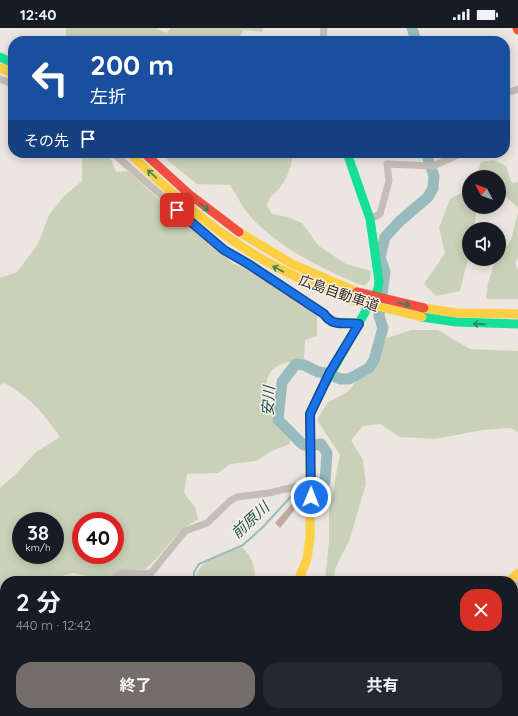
<!DOCTYPE html>
<html lang="ja">
<meta charset="utf-8">
<style>
:root{--surface:#171b24;--page:#242831;--text:#f1f3f6;--muted:#9ea1a6;--accent:#756d67}
body{margin:0;font-family:Quicksand,"Noto Sans JP",sans-serif;background:var(--page);color:var(--text);height:100vh;display:flex;flex-direction:column;font-size:15px;white-space:nowrap}
*{box-sizing:border-box;margin:0}
p{font-size:13px;color:var(--muted)}
.icon{flex:none;width:22px;height:22px;fill:none;stroke:currentColor;stroke-width:2;stroke-linecap:round;stroke-linejoin:round}
.map{position:relative;flex:1;overflow:hidden}
.details{position:absolute;left:0px;top:548px;width:518px;height:140px;display:flex;flex-direction:column;background:var(--surface);border-radius:16px 16px 0 0;box-shadow:0 2px 10px #0003}
.details>*{flex:none}
.banner{position:absolute;left:8px;top:8px;width:502px;height:122px;border-radius:16px;box-shadow:0 2px 10px #0003;background:#1a4fa0;color:#fff;overflow:hidden}
.needle{width:26px;rotate:311deg}
.tools{position:absolute;left:462px;top:142px;display:grid;gap:8px}
.tools a{display:grid;place-items:center;width:44px;height:44px;border-radius:50%;background:var(--surface);box-shadow:0 2px 10px #0003;font-size:20px}
.speed{position:absolute;left:12px;top:484px;display:flex;gap:8px;font-size:20px;font-weight:700;text-align:center}
.speed>*{display:grid;place-content:center;width:52px;height:52px;border-radius:50%;background:var(--surface);box-shadow:0 2px 10px #0003;line-height:1}
.speed small{font-size:10px;font-weight:400}
.speed .limit{border:6px solid #d22;background:#fff;color:#111}
.pin{position:absolute;display:grid;place-items:center;width:34px;height:34px;color:#fff;margin:-17px;border-radius:8px;box-shadow:0 2px 6px #0006}
.me{position:absolute;width:44px;margin:-22px;rotate:1deg;stroke-linejoin:round;filter:drop-shadow(0 0 3px #0008)}
.turn{display:flex;align-items:center;gap:14px;height:84px;padding:0 16px;font-size:18px}
.turn .icon{width:52px;height:52px;stroke-width:2.5}
.turn b{display:block;font-size:28px;line-height:34px}
.then{display:flex;align-items:center;height:38px;padding:0 16px;background:#0003;gap:8px;font-size:15px}
.round{display:grid;place-items:center;flex:none;width:42px;height:42px;border-radius:16px;background:var(--page)}
.overview{display:flex;align-items:center;justify-content:space-between;height:68px;padding:0 16px}
h1{font-size:24px;font-weight:700;line-height:30px}
.cta{display:flex;gap:8px;margin-top:auto;padding:8px 16px}
.cta a{flex:1;height:46px;border-radius:16px;background:var(--accent);color:#fff;font-size:16px;font-weight:700;line-height:46px;text-align:center}
.cta a+a{background:var(--page);color:var(--text)}
.status{display:flex;justify-content:space-between;align-items:center;height:28px;padding:0 20px;background:var(--surface);direction:ltr}
.status svg{height:11px;fill:currentColor}
.map>svg:first-child{display:block}
</style>
<div class="status"><b>12:40</b><svg viewBox="0 0 49 12"><path d="M0 12V9h3v3zM5 12V6h3v6zM10 12V3h3v9zM15 12V0h3v12zM26 1h20v11H26zM47 4h2v5h-2z"/></svg></div>
<div class="map">
<svg width="518" height="688" viewBox="0 0 518 688">
<rect width="100%" height="100%" fill="#ebe6df"/>
<!-- green -->
<path fill="#cbd1b8" fill-rule="evenodd" d="M66 0H156L167 5 170 0H263L262 4 244 2 237 13H66Z
M82 125C107 125 107 119 116 144L128 143 167 179 234 236 251 242 317 286V308L305 312 304 333C297 334 288 333 282 336 255 347 270 375 274 396L290 409V416L274 422 256 433 230 436 218 445 187 446 184 465 195 479 198 491C190 496 182 501 176 508 165 519 157 532 144 542 126 541 119 540 106 552L73 545 42 553H5V562L0 563V460L15 447 36 424 60 409C43 384 30 370 5 355L0 357V250L17 244 38 216 49 187 64 168 82 153ZM21 493H55V527H21ZM81 493H115V527H81Z
M164 125H293C292 136 288 149 281 158 275 168 271 163 267 178L272 186 288 189 302 195 319 218 346 236 371 243 370 252 364 258C324 242 280 221 250 188 242 179 237 167 230 157L197 156 168 133Z
M494 132 506 138 512 155 518 154V180L502 165 499 166V149H476L481 134Z
M469 161V179H477L474 201H469V226L460 263 436 268 424 256 445 225 439 200 450 171Z
M518 184V230L515 234 518 242V271H486L488 255 496 231H499V227L511 212Z
M411 302H438L470 321 518 323V404L511 400 483 402 435 411 400 409 380 396 363 398 351 412 363 432 366 456 349 513 335 541 334 553H325L329 513V484L340 427 317 392 327 375 349 363 387 310Z
M242 519C251 528 257 540 254 553H196C195 531 225 526 242 519Z
M169 683H218L219 688H171Z"/>
<!-- water -->
<path fill="#9abbbd" d="M5 564V635H0V565Z"/>
<g fill="none" stroke-linecap="round" stroke-linejoin="round">
<!-- stream -->
<path stroke="#9abbbd" stroke-width="2" d="M194 553V544L199 536 243 517 263 499 295 464 308 463
M297 688 298 683"/>
<!-- river -->
<path stroke="#9abbbd" stroke-width="11" d="M412 0 416 13
M314 462 325 454 327 425 321 416C316 417 309 419 304 417 302 417 283 396 278 392L282 354 296 336 304 337 318 344 327 345 340 351H349L369 340 374 332 383 300 379 288 385 244 380 229 385 209 400 193 428 169 433 160 434 148 428 131V125"/>
</g>
<!-- building -->
<path fill="#bfaba0" d="M305 470V477L297 479 280 500 275 495 294 473Z
M125 683H146L148 688H114Z"/>
<g fill="none" stroke-linecap="round" stroke-linejoin="round">
<!-- street -->
<path stroke="#c4beb8" stroke-width="7" d="M323 13 324 0
M0 51 13 56
M505 66 518 61
M113 125 224 222 250 237 324 286C334 300 344 293 359 296
M370 191 380 186 389 153 387 136 433 138 462 125
M111 553C125 537 134 549 151 545L185 503 207 495 230 473 237 469 269 465 311 455
M513 561 518 556
M513 668 518 662
M221 683 223 688
M38 688C45 683 52 684 60 688
M84 688 97 683
M267 688V683
M495 688 499 683"/>
<!-- fast -->
<path stroke="#16e098" stroke-width="9" d="M0 29 13 35
M422 289 456 294 518 296
M321 363 378 261 379 253 370 191 347 125
M513 612 518 619"/>
<!-- slow -->
<path stroke="#ffcf43" stroke-width="9" d="M0 40 13 45
M129 125C166 160 204 195 247 222 280 243 316 259 352 272
M239 204 292 236 357 264
M424 280 457 285 518 286
M298 553 307 531 310 510V386L321 363
M509 553 518 545"/>
<!-- jam -->
<path stroke="#f24e42" stroke-width="9" d="M517 0 518 2
M144 125 189 166 239 204"/>
<!-- slow-bridge -->
<path stroke="#ffcf43" stroke-width="9" d="M352 272 422 289"/>
<!-- jam-bridge -->
<path stroke="#f24e42" stroke-width="9" d="M357 264 424 280"/>
</g>
<!-- one-way arrows -->
<defs><path id="oneway-shaft" d="M-6 0H5M1.5-3L5.5 0L1.5 3" fill="none" stroke-width="1.6" stroke-linecap="round" stroke-linejoin="round"/></defs>
<g stroke="#26865f">
<use href="#oneway-shaft" transform="translate(152 146) rotate(-138)"/>
<use href="#oneway-shaft" transform="translate(204 179) rotate(40)"/>
<use href="#oneway-shaft" transform="translate(278 241) rotate(-152)"/>
<use href="#oneway-shaft" transform="translate(404 276) rotate(12)"/>
<use href="#oneway-shaft" transform="translate(479 296) rotate(-176)"/>
</g>
<g fill="none" stroke-linecap="round" stroke-linejoin="round">
<defs>
<path id="route" d="M177 182 224 222 250 237 324 286C334 300 344 293 359 296L330 344 310 386 311 469"/>
</defs>
<!-- route casing -->
<use href="#route" stroke="#114b97" stroke-width="10"/>
<!-- route -->
<use href="#route" stroke="#1a73e8" stroke-width="7"/>
</g>
<g text-anchor="middle" dominant-baseline="central" stroke-width="3" stroke-linejoin="round" paint-order="stroke">
<!-- street labels -->
<g font-size="14" fill="#352c26" stroke="#f9f1e5">
<text transform="translate(339 265) rotate(19)">広島自動車道</text>
</g>
<!-- water labels -->
<g font-size="15" font-style="italic" fill="#1c4f56" stroke="#f9f1e5">
<text transform="translate(268 373) rotate(-87)">安川</text>
<text transform="translate(250 492) rotate(-43)">前原川</text>
</g>
</g>
</svg>
<div class="tools">
<a><svg class="needle" viewBox="-14 -14 28 28"><path d="M0-13l5 13h-10z" fill="#e53935"/><path d="M0 13l5-13h-10z" fill="#9ea1a6"/></svg></a>
<a><svg class="icon" aria-label="sound" viewBox="0 0 24 24"><path d="M4 9h4l5-4v14l-5-4H4zM17 9q2 3 0 6"/></svg></a>
</div>
<div class="speed"><div>38<small>km/h</small></div><div class="limit">40</div></div>
<div class="pin" style="left:177px;top:182px;background:#d93025"><svg class="icon" aria-label="arrive" viewBox="0 0 24 24"><path d="M6 21V4h12l-3 4 3 4H6"/></svg></div>
<svg class="me" style="left:311px;top:469px" viewBox="-20 -20 40 40"><circle r="17" fill="#1a73e8" stroke="#fff" stroke-width="3"/><path d="M0-11L8 9 0 5-8 9z" fill="#fff"/></svg>
<div class="banner">
<div class="turn"><svg class="icon" aria-label="left" viewBox="0 0 24 24"><path d="M17 20v-9H6M10 6l-5 5 5 5"/></svg><div><b>200 m</b>左折</div></div>
<div class="then">その先<svg class="icon" aria-label="arrive" viewBox="0 0 24 24"><path d="M6 21V4h12l-3 4 3 4H6"/></svg></div>
</div>
<section class="details">
<div class="overview"><div><h1>2 分</h1><p>440 m · 12:42</p></div><a class="round" style="background:#d93025;color:#fff"><svg class="icon" aria-label="close" viewBox="0 0 24 24"><path d="M6 6l12 12M18 6L6 18"/></svg></a></div>
<div class="cta"><a>終了</a><a>共有</a></div>
</section>
</div>
